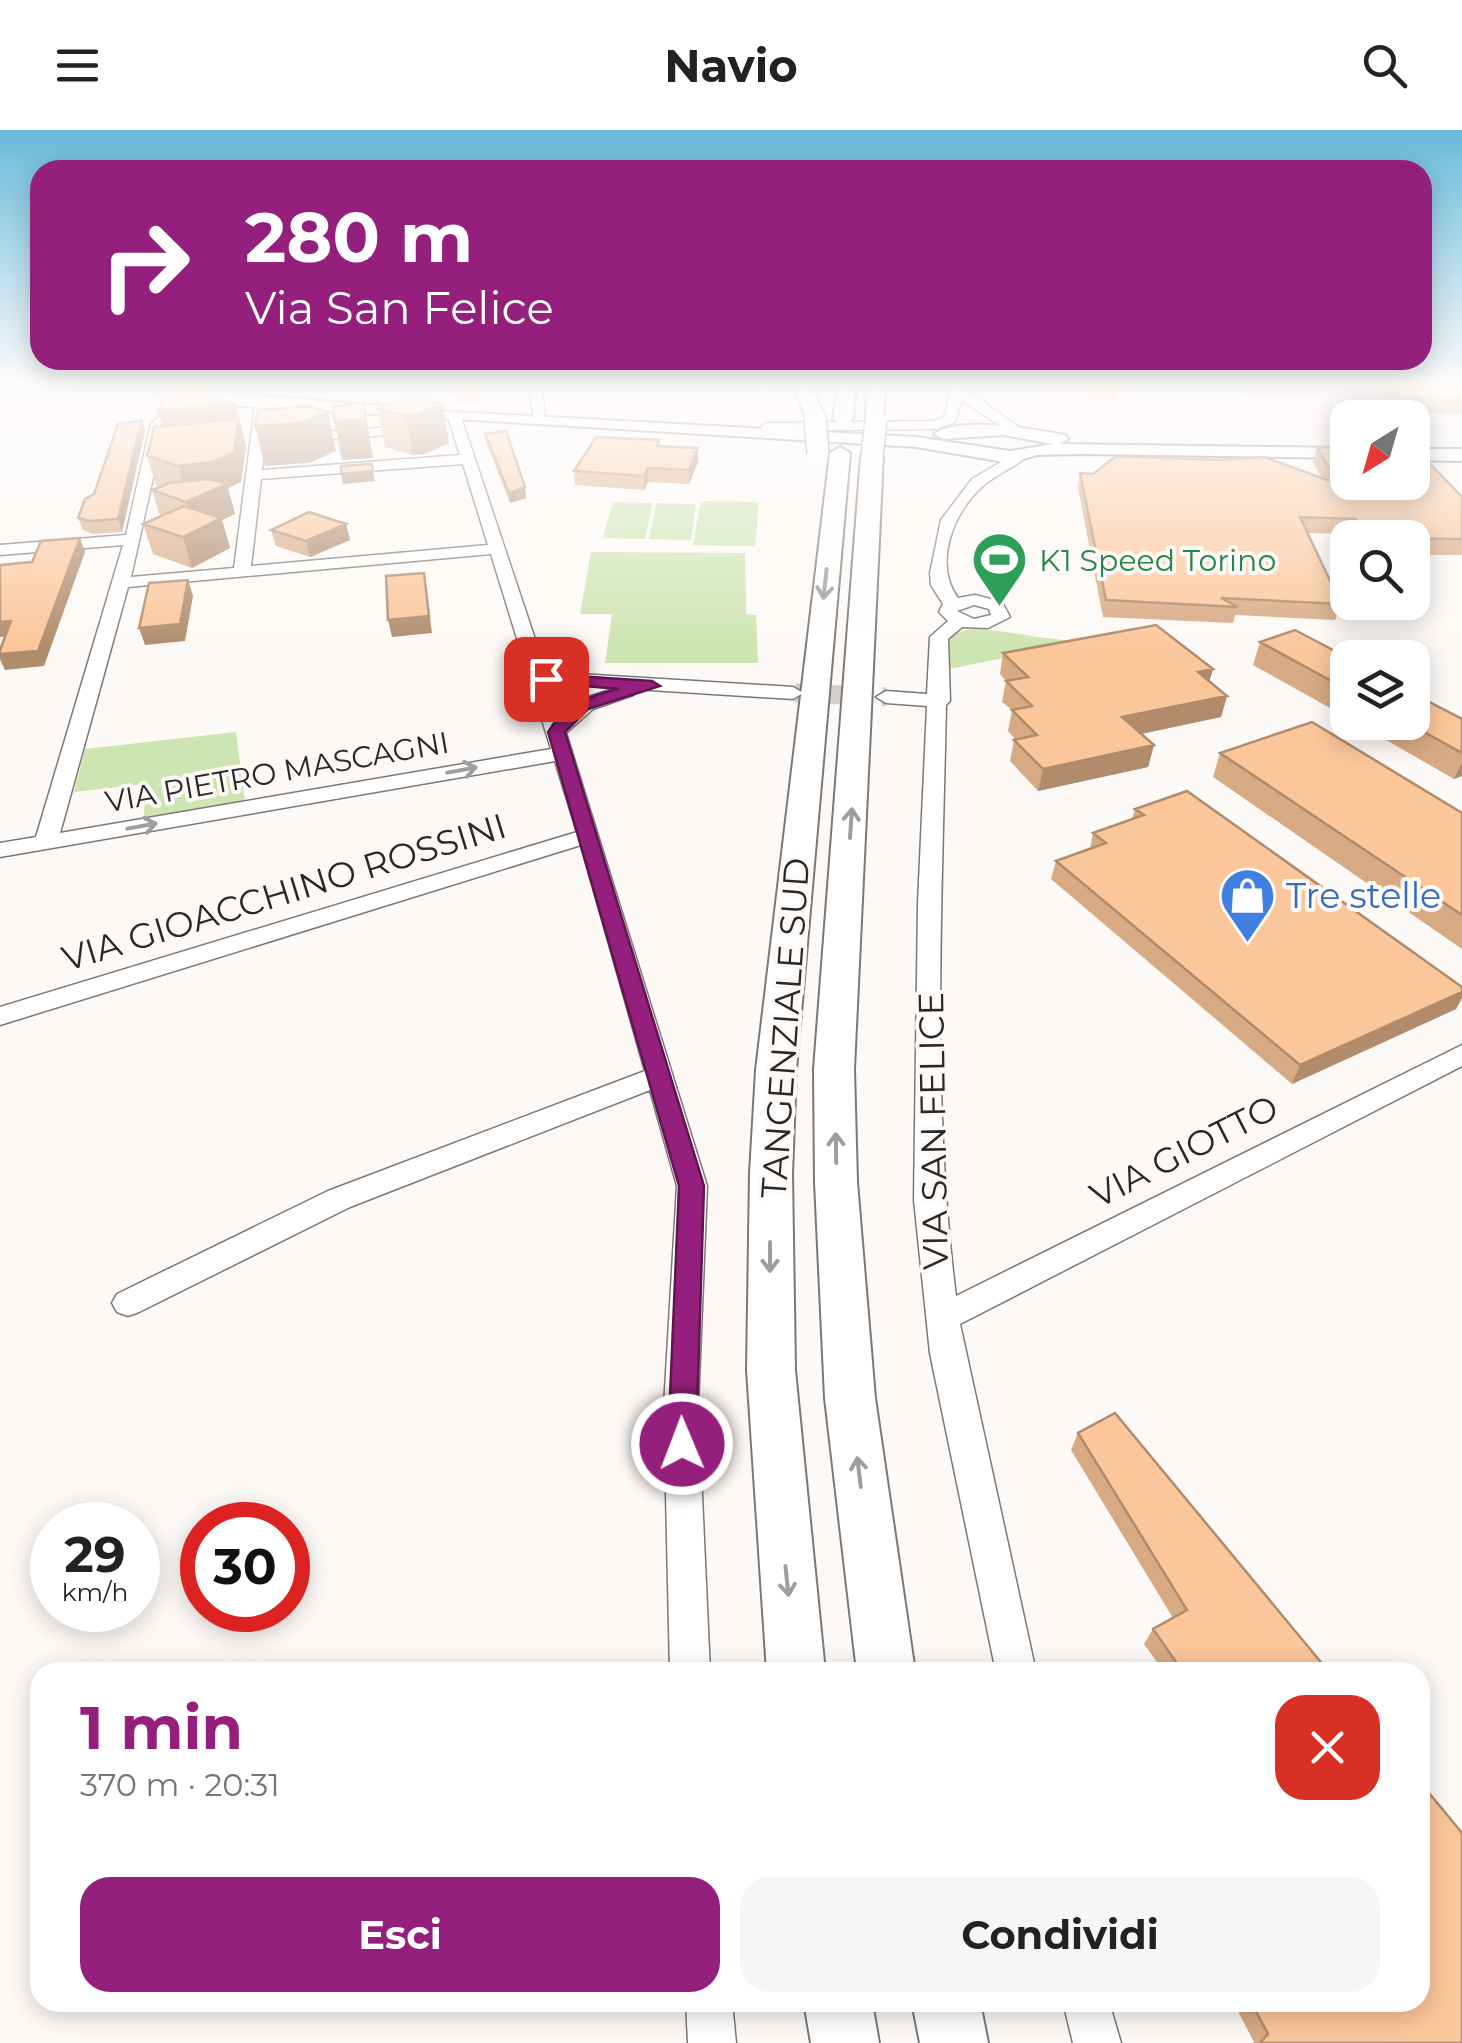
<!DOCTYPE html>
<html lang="it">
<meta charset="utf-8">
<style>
:root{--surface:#fff;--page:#f6f6f6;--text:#222;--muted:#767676;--accent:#951f7c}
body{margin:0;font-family:Montserrat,sans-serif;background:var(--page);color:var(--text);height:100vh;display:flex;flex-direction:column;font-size:38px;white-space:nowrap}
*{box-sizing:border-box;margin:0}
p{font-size:32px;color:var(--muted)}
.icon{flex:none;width:55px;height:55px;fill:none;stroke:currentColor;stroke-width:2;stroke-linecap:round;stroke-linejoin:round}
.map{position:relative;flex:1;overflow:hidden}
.details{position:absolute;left:30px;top:1532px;width:1400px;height:350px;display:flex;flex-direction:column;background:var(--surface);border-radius:30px;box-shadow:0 5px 25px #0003}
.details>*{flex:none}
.hud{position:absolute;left:30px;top:30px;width:1402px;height:210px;border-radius:30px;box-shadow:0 5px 25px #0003;background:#951f7c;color:#fff;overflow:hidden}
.needle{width:65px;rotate:217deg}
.controls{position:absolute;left:1330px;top:270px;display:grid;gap:20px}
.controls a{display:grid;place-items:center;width:100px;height:100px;border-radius:20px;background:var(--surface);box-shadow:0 5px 25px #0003;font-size:50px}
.speed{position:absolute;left:30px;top:1372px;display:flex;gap:20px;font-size:50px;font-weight:700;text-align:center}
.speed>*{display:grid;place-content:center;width:130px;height:130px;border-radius:50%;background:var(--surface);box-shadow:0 5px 25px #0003;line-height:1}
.speed small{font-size:25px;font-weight:400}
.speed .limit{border:15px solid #d22;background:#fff;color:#111}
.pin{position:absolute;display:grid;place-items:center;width:85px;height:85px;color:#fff;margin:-42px;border-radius:20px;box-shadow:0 5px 15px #0006}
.me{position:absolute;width:110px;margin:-55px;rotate:359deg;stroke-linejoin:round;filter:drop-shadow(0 0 8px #0008)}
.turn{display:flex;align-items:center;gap:35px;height:210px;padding:0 50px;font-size:45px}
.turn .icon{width:130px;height:130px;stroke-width:2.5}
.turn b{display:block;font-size:70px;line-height:85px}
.round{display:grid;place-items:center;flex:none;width:105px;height:105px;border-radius:30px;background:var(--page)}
.overview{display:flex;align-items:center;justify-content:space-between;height:170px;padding:0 50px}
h1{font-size:60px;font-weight:700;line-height:75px;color:var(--accent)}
.action{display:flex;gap:20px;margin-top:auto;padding:20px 50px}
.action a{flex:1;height:115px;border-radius:30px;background:var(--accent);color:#fff;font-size:40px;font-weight:700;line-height:115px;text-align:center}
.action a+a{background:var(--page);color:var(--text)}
header{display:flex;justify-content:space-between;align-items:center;height:130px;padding:0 50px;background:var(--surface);font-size:45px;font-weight:700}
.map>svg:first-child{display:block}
</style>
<header><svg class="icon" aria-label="menu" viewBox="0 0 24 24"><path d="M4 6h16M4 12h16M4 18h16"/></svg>Navio<svg class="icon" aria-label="search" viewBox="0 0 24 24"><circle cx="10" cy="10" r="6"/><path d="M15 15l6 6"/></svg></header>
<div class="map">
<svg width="1462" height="1913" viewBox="0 0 1462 1913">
<rect width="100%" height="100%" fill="#fdf9f6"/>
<!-- green -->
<path fill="#cde5b1" d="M701 371 759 372 755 416 693 415Z
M613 372 653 373 645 409 603 408Z
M656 373 696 374 691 410 649 409Z
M591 422 745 423 746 484 756 485 758 533H605L612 484H580Z
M972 499C1011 500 1047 511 1086 511L949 539V510L955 503Z
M236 602 245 673 144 690 145 654 74 662 85 619Z"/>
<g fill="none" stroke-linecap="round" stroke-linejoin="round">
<!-- minor-tunnel -->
<path stroke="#d3cfcd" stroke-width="19" stroke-dasharray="19 10" stroke-linecap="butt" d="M795 563 886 567"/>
<defs>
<path id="minor" d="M529 254H542L545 289 533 286Z
M953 254H966L965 259 1027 303 1015 306 962 270 955 292 936 299 767 301 760 297 767 293 934 291 944 287Z
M262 272 269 276 262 340 460 325 448 287 460 284 546 542 793 557 803 563 793 569 634 559 633 565 593 579 566 603 707 1056 698 1276 710 1542H670L664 1276 677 1056 650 960 350 1077 139 1182 128 1186 117 1182 112 1173 117 1164 328 1061 645 941 581 715 0 895V877L577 702 555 631 0 727V713L36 707 123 415 0 425V415L126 405 151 293 167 280 174 284 165 294 131 447 234 438 255 276ZM463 334 488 415 251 436 261 349ZM491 424 551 619 60 703 128 457ZM550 553 616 558 579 570 560 584Z
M418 295 425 299 423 302 297 312 290 308 297 304Z
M1016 323 1028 326C1015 337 997 344 983 356 953 382 933 434 958 468L975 465 1002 472 1010 487 988 498 962 497 948 509 950 571 946 575C942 771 931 971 956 1166L1462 915V936L960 1194 1036 1542H996L930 1223 914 1070 918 773 927 576 886 573 876 567 886 561 927 564 930 507 948 491 939 482 943 474 931 455 930 443 941 390 972 349ZM974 475 989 479 991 485 974 489 957 481Z
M686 1872H732L736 1913H688Z
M1063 1872H1109L1121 1913H1073Z"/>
<path id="major" d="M125 254 455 282 916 307 1010 321 1053 314 1003 305 943 309 934 304C959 286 1035 299 1065 305L1068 309 1060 314 1348 318V328L1083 324 1037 325 1010 333 916 317 209 274Z
M1412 319H1462V331L1412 330Z"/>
<path id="highway" d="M792 254H811L825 288 822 292H808Z
M838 254H856L853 289 843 295 833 289Z
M867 254H885L883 295 876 297 866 291Z
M840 317 850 323 796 940 792 1043 795 1240 825 1542H767L747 1240 750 1043 756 940 830 323Z
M872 320 883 326 854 939 857 1052 875 1268 915 1542H857L825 1268 815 1052 814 939 861 326Z
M804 1872H872L879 1913H811Z
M912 1872H980L988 1913H920Z"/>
</defs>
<!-- minor casing -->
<use href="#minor" stroke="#7c7876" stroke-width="3"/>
<!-- major casing -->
<use href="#major" stroke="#7c7876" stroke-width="4"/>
<!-- highway casing -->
<use href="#highway" stroke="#7c7876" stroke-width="4"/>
<!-- minor -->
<use href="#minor" fill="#fff" fill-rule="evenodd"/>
<!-- major -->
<use href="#major" fill="#fff" fill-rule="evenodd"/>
<!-- highway -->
<use href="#highway" fill="#fff" fill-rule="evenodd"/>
<defs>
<path id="highway-bridge" d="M815 288 818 323
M872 326 876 291"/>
</defs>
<!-- highway-bridge casing -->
<use href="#highway-bridge" stroke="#7c7876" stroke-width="24" stroke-linecap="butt"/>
<!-- highway-bridge -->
<use href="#highway-bridge" stroke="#fff" stroke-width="21"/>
</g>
<!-- wall -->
<path fill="#d8aa84" d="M454 254H477L480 272 457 274Z
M1037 254H1135L1134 263 1117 262 1115 271H1090L1085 262H1041Z
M1235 254H1462V284L1398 283 1383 266 1252 265 1240 262Z
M399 270 449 313 425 324 412 325 385 317 378 279Z
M158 281 243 302 246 317 241 352 228 358 235 384 222 390 230 418 192 438 153 424 143 394 160 386 152 360 161 357 156 355 147 326 162 296Z
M142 290 145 301 122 402 93 404 83 400 78 388Z
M485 304 525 357 526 368 510 373 487 314Z
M660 316 698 318V332L689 354 648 352 644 360 575 355 574 341Z
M1317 317 1462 367V425H1412V408H1353L1351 404 1307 403 1341 474 1335 490 1235 485 1233 493 1103 487 1078 358 1080 343 1322 348 1313 332Z
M346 394 350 410 310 427 276 416 271 400Z
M1260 512 1348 528V588L1253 535Z
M1003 523 1213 539 1209 551 1227 566 1221 587 1141 604 1154 615 1148 637 1038 661 1010 631 1014 610H1016L1008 601 1012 580 1002 572 1006 551 1000 544Z
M1462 589V646L1454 649 1355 592H1412Z
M1220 623 1462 683V819L1213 647Z
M1135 679 1462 857V868L1456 879 1292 954 1051 749 1056 731 1090 719 1093 703 1132 689Z
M1078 1303 1329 1542H1164L1144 1514 1153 1499 1173 1488 1071 1320Z
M1233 1872H1420L1462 1913H1253L1254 1912Z"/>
<!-- shaded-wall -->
<path fill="#b08b6c" d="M364 272 373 328 342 330 334 291Z
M236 274 246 317 241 352 228 358 235 384 222 390 230 418 192 438 183 407 194 401 186 372 187 365 178 336 166 309 158 281Z
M443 274 449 313 425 324 412 325 406 286Z
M328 282 336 321 309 333 265 336 255 296Z
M142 290 145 301 122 402 118 389Z
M698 318V332L689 354V340Z
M648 338V352L644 360V346Z
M373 341 375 351 343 354 341 344Z
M525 357 526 368 510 373 509 363Z
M346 394 350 410 310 427 306 411Z
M80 408 85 422 44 536 5 540 0 529V524Z
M424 443 432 503 392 507 388 490Z
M188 450 193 466 185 511 145 515 139 498Z
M11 491 18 506 0 507V492Z
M1213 539 1207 560 1198 542Z
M1227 566 1221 587 1117 609 1122 587Z
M1154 615 1148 637 1038 661 1043 639Z
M1462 632V646L1454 649Z
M1462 862V868L1456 879 1292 954 1300 935Z"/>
<!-- building -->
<path fill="#fbc69a" stroke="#b08b6c" stroke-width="2.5" d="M454 254H477L478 263 456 264Z
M1091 254H1116L1118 257H1092Z
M1389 254H1462V270L1403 269Z
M179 259 236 274 158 281 164 267Z
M420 268 443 274 419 285 406 286 378 279 399 270Z
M364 272 365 289 334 291 333 277Z
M307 276 328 282 300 293 255 296 258 280Z
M238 289 234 323 213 332 178 336 147 326 154 297Z
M142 290 118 389 89 391 78 388 85 369 94 364 118 294Z
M506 301 525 357 509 363 485 304Z
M596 307 659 310 657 316 698 318 689 340 648 338 644 346 574 341Z
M1317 317 1348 318V352H1412V319H1416L1462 367V409L1366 408 1356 389 1300 387 1341 474 1221 468 1238 477 1106 470 1080 343 1093 344 1116 326 1218 330 1264 327 1338 354Z
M372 334 373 341 341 344V336Z
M209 349 227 354 186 372 152 360 170 353Z
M184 376 221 388 183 407 143 394Z
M309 382 346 394 306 411 271 400Z
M80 408 38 521 0 524V520L11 491 0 492V435L32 432 41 411Z
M424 443 429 486 388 490 386 446Z
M188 450 180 494 139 498 149 453Z
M1156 495 1213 539 1198 542 1227 566 1122 587 1154 615 1043 639 1014 610 1037 605 1012 580 1032 576 1006 551 1028 547 1003 523Z
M1295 500 1348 528V560L1260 512Z
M1412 563 1462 589V623L1406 592H1412Z
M1312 592 1462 683V785L1220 623Z
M1187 661 1462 857V862L1300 935 1056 731 1106 713 1093 703 1144 685 1135 679Z
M1115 1283 1329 1542H1183L1153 1499 1187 1480 1078 1303Z
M1420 1652 1462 1703V1913H1260L1268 1904 1251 1872H1420Z"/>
<!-- one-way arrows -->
<defs><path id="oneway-shaft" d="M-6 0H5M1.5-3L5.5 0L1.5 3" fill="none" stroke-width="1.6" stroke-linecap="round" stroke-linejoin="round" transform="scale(2.5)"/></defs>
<g stroke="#9f9e9e">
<use href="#oneway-shaft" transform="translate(825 454) rotate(96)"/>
<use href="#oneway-shaft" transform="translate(462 640) rotate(-10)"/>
<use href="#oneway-shaft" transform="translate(851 693) rotate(-86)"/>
<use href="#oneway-shaft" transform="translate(142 696) rotate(-10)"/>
<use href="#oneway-shaft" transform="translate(836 1018) rotate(-91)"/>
<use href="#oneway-shaft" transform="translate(770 1127) rotate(90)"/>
<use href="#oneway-shaft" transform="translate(859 1342) rotate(-97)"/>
<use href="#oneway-shaft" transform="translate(787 1451) rotate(84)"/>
</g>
<!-- sky -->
<linearGradient id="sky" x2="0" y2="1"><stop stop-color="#69bada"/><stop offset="0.49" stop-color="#fefcfb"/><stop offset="1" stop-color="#fefcfb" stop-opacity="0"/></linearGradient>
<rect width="1462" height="522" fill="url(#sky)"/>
<!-- route -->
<path fill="#951f7c" stroke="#611451" stroke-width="2.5" d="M546 544 652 551 660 556 588 579 565 602 704 1056 696 1314 692 1324 682 1327 672 1324 668 1314 679 1056 548 602C563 576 590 565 619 559L541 552 538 549Z"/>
<!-- icons -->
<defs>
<symbol id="stadium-pin" viewBox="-11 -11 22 30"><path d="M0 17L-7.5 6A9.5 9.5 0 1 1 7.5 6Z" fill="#2e9e5b" stroke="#fdf9f6"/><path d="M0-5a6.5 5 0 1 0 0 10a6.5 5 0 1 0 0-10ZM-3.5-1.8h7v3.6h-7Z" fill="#fff"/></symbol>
<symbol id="shop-pin" viewBox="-11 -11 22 30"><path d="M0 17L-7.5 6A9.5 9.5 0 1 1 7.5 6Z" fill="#3f7fe0" stroke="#fdf9f6"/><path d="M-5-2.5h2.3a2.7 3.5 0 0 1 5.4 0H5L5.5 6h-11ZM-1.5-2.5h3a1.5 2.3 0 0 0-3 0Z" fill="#fff"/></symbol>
</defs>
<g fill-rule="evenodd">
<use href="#stadium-pin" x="968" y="398" width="63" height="86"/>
<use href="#shop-pin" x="1216" y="734" width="63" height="86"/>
</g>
<g text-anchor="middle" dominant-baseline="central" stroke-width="8" stroke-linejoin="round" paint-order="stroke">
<!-- far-leisure labels -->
<g font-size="30" fill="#27864d" stroke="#fdf9f6" text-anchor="start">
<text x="1039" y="430">K1 Speed Torino</text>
</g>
<!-- far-street labels -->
<g font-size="30" fill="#2a2827" stroke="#fdf9f6">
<text transform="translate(277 642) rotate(-10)">VIA PIETRO MASCAGNI</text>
</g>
<!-- street labels -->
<g font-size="35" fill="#2a2827" stroke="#fdf9f6">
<text transform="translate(284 762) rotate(-17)">VIA GIOACCHINO ROSSINI</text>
<text transform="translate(785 898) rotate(-86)">TANGENZIALE SUD</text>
<text transform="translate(933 1001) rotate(-91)">VIA SAN FELICE</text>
<text transform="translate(1184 1021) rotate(-27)">VIA GIOTTO</text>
</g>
<!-- shop labels -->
<g font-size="35" fill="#366cbe" stroke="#fdf9f6" text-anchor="start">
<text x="1286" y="765">Tre stelle</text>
</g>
</g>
</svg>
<div class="controls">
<a><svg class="needle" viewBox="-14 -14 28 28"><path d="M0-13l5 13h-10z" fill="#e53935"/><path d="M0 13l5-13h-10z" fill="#767676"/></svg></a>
<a><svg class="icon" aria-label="search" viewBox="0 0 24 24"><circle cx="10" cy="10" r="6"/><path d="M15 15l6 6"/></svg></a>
<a><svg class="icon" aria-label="layers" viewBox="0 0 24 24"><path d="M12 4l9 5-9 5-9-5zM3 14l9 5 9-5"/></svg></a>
</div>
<div class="speed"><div>29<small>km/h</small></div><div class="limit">30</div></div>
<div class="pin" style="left:546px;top:549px;background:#d93025"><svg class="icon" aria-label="arrive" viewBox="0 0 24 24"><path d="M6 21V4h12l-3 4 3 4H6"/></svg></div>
<svg class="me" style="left:682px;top:1314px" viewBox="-20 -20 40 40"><circle r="17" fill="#951f7c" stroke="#fff" stroke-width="3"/><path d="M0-11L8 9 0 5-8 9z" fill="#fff"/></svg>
<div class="hud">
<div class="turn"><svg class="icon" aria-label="right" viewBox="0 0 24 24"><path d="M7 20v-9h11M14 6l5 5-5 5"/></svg><div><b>280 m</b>Via San Felice</div></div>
</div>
<section class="details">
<div class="overview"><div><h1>1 min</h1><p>370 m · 20:31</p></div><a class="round" style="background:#d93025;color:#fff"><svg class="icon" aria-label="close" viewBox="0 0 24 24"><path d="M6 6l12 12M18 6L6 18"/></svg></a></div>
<div class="action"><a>Esci</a><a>Condividi</a></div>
</section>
</div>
